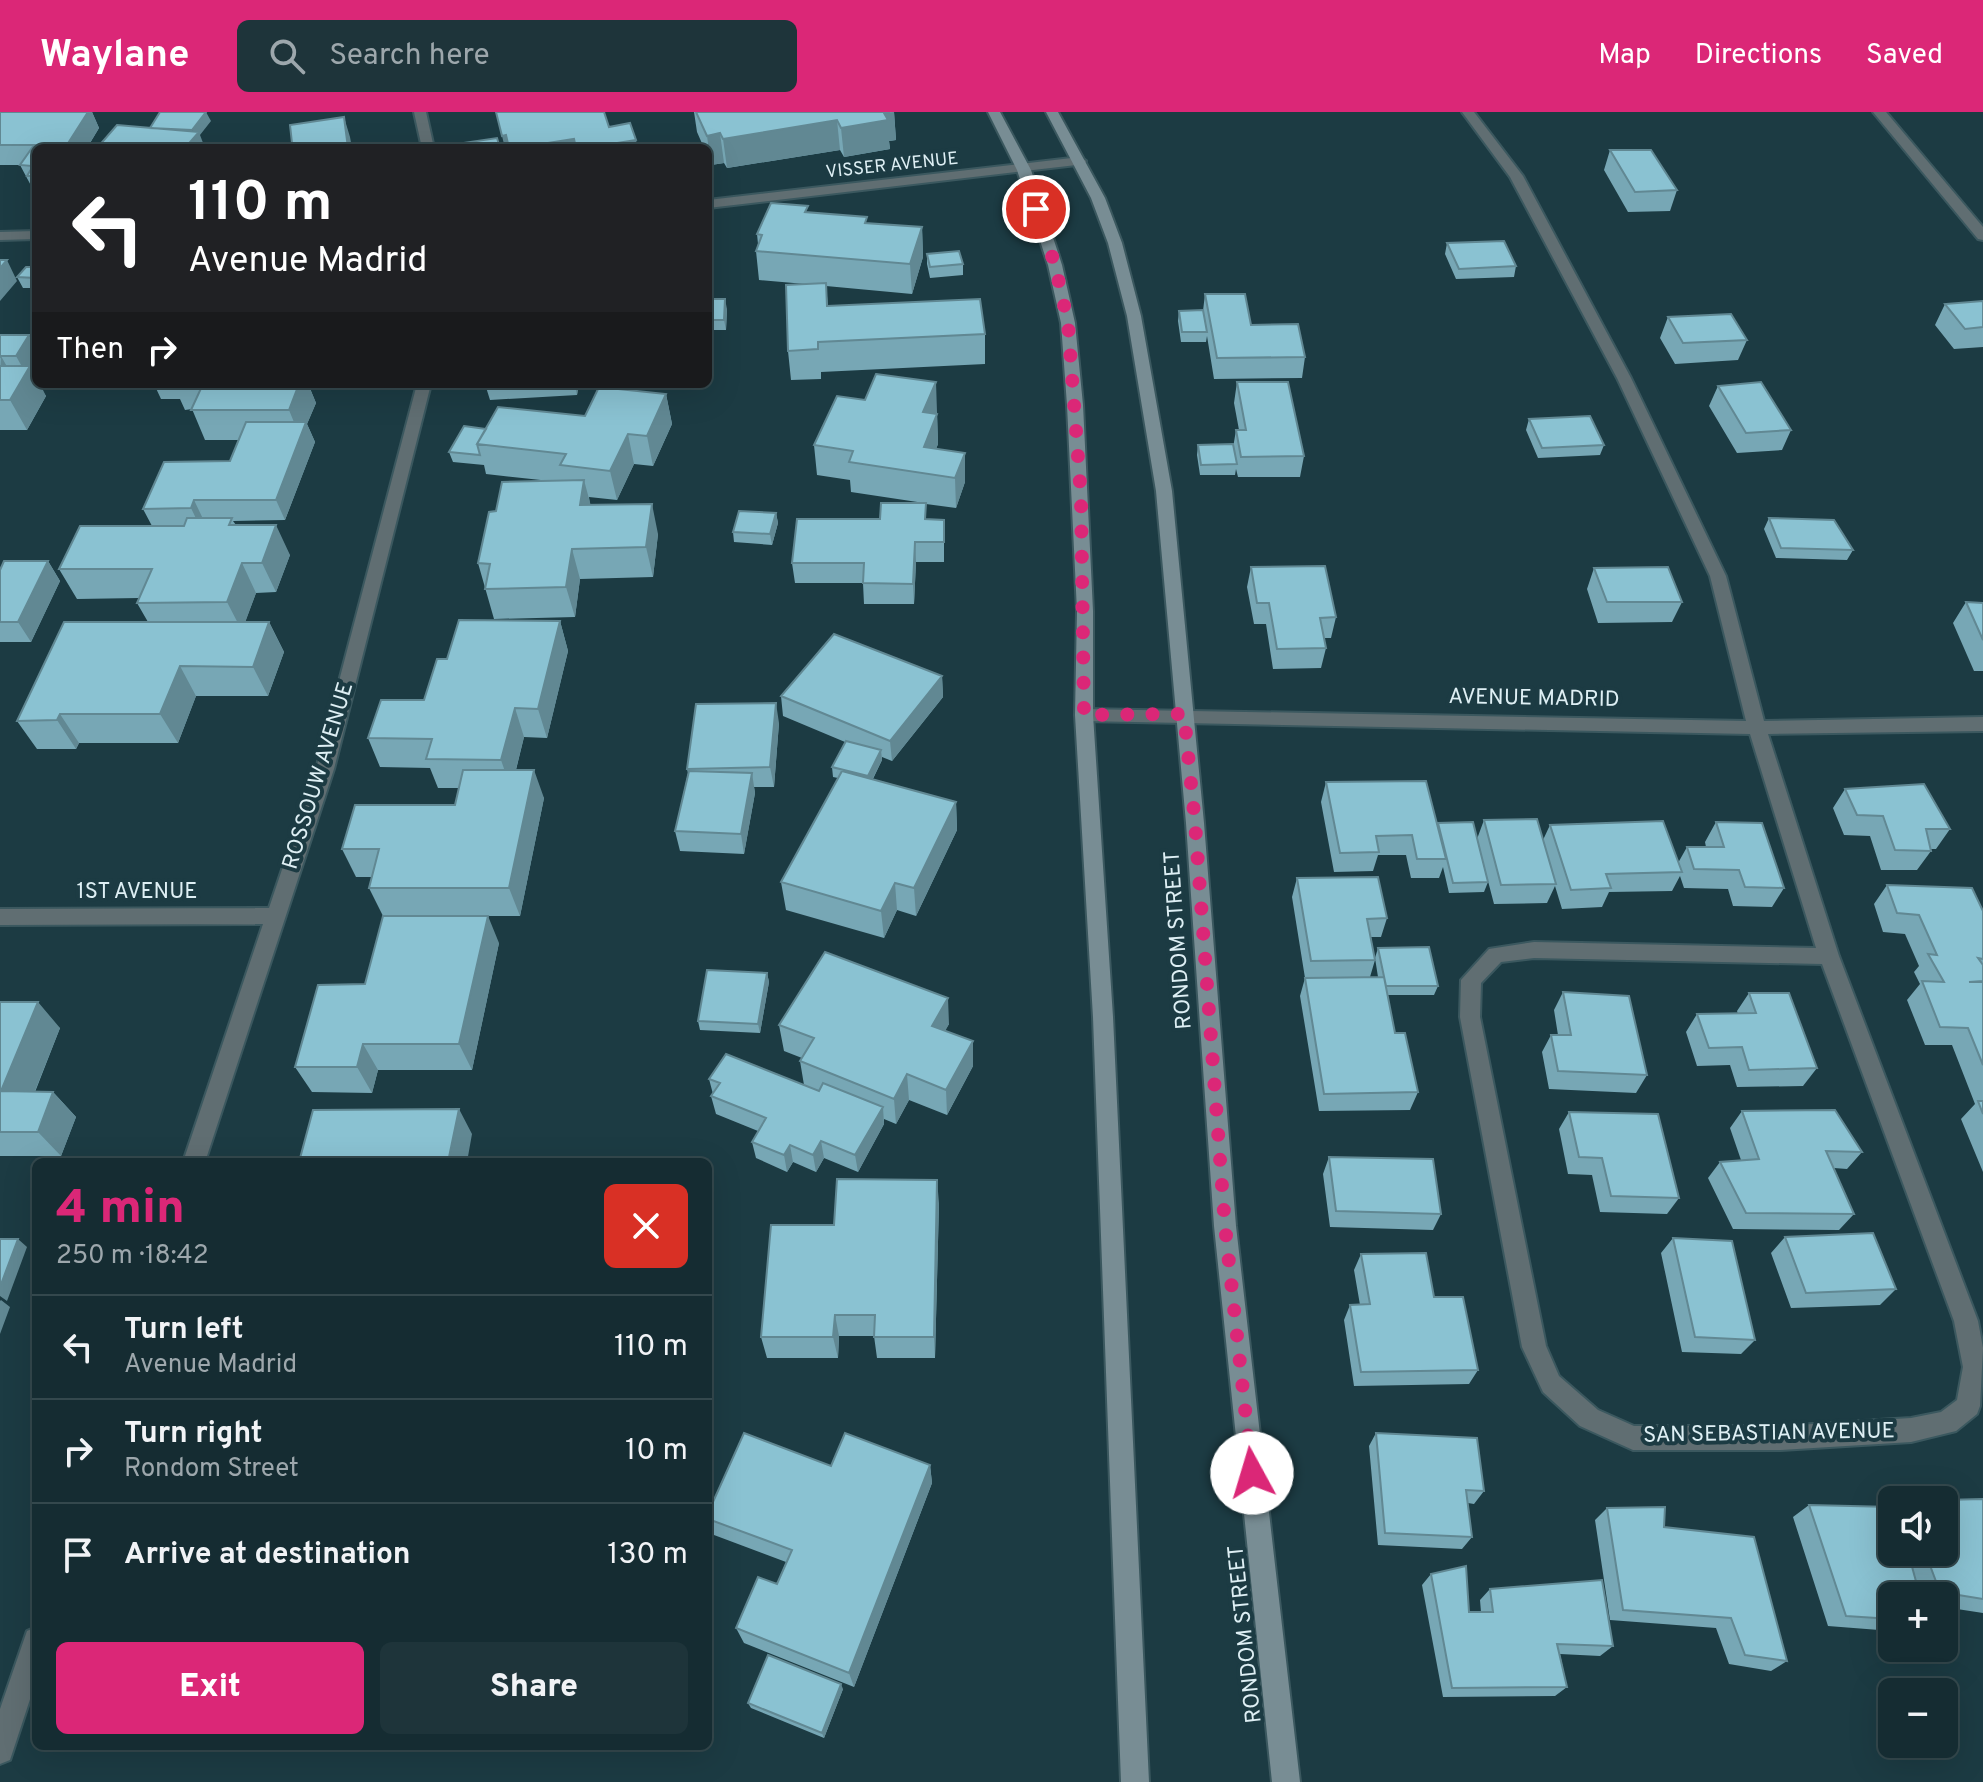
<!DOCTYPE html>
<meta charset="utf-8">
<style>
:root{--surface:#152c32;--page:#1e343a;--text:#f1f3f6;--muted:#9da7ac;--line:#34484d;--accent:#db2777}
body{margin:0;font-family:Overpass,sans-serif;background:var(--page);color:var(--text);height:100vh;display:flex;flex-direction:column;font-size:30px;white-space:nowrap}
*{box-sizing:border-box;margin:0}
p{font-size:26px;color:var(--muted)}
.icon{flex:none;width:44px;height:44px;fill:none;stroke:currentColor;stroke-width:2;stroke-linecap:round;stroke-linejoin:round}
.map{position:relative;flex:1;overflow:hidden}
.panel{position:absolute;left:32px;top:1046px;width:680px;height:592px;display:flex;flex-direction:column;background:var(--surface);border-radius:12px;box-shadow:0 8px 32px #0002,0 0 0 2px var(--line)}
.panel>*{flex:none}
.top-card{position:absolute;left:32px;top:32px;width:680px;height:244px;border-radius:12px;box-shadow:0 8px 32px #0002,0 0 0 2px var(--line);background:#202124;color:#fff;overflow:hidden}
.controls{position:absolute;left:1878px;top:1374px;display:grid;gap:16px}
.controls a{display:grid;place-items:center;width:80px;height:80px;border-radius:12px;background:var(--surface);box-shadow:0 8px 32px #0002,0 0 0 2px var(--line);font-size:40px}
.pin{position:absolute;display:grid;place-items:center;width:68px;height:68px;color:#fff;margin:-34px;border:4px solid #fff;border-radius:50%;box-shadow:0 2px 8px #0007}
.me{position:absolute;width:88px;margin:-44px;rotate:354deg;stroke-linejoin:round;filter:drop-shadow(0 0 6px #0008)}
.turn{display:flex;align-items:center;gap:28px;height:168px;padding:0 24px;font-size:36px}
.turn .icon{width:104px;height:104px;stroke-width:2.5}
.turn b{display:block;font-size:56px;line-height:68px}
.then{display:flex;align-items:center;height:76px;padding:0 24px;background:#0003;gap:16px;font-size:30px}
.round{display:grid;place-items:center;flex:none;width:84px;height:84px;border-radius:12px;background:var(--page)}
.overview{display:flex;align-items:center;justify-content:space-between;height:136px;padding:0 24px}
h1{font-size:48px;font-weight:800;line-height:60px;color:var(--accent)}
.primary-button{display:flex;gap:16px;margin-top:auto;padding:16px 24px}
.primary-button a{flex:1;height:92px;border-radius:12px;background:var(--accent);color:#fff;font-size:32px;font-weight:800;line-height:92px;text-align:center}
.primary-button a+a{background:var(--page);color:var(--text)}
ul{padding:0;list-style:none}
li{display:flex;align-items:center;gap:24px;height:104px;padding:0 24px;border-top:2px solid var(--line)}
li div{flex:1}
li b{display:block;font-size:30px}
li em{font-style:normal}
header{display:flex;align-items:center;gap:48px;box-sizing:border-box;height:112px;padding:0 40px;background:var(--accent);color:#fff}
header strong{font-size:38px}
nav{display:flex;gap:44px;margin-inline-start:auto;font-size:28px}
.search{width:560px;height:72px;background:var(--page);display:flex;align-items:center;gap:20px;box-sizing:border-box;padding:0 28px;border-radius:12px;color:var(--muted);font-size:30px}
.map>svg:first-child{display:block}
</style>
<header>
<strong>Waylane</strong>
<div class="search"><svg class="icon" aria-label="search" viewBox="0 0 24 24"><circle cx="10" cy="10" r="6"/><path d="M15 15l6 6"/></svg>Search here</div>
<nav><a>Map</a><a>Directions</a><a>Saved</a></nav>
</header>
<div class="map">
<svg width="1983" height="1670" viewBox="0 0 1983 1670">
<rect width="100%" height="100%" fill="#1c3b43"/>
<g fill="none" stroke-linecap="round" stroke-linejoin="round">
<defs>
<path id="street" d="M414 0H426L434 36H422Z
M1462 0H1474L1523 64 1631 266 1726 464 1764 609 1983 605V619L1768 622 1839 844 1978 1209 1983 1236 1980 1294 1977 1302 1956 1319 1911 1330 1781 1338H1633L1580 1314 1543 1280 1522 1235 1460 905 1461 868 1489 837 1534 830 1816 836 1750 622 1084 609 1075 603 1084 597 1746 609 1710 464 1617 266 1510 65ZM1534 846 1822 852 1954 1209 1963 1255 1957 1288 1941 1300 1911 1306 1781 1314H1634L1598 1298 1559 1264 1546 1234 1480 905 1481 871 1501 850Z
M1873 0H1886L1983 115V128L1978 127Z
M1080 45 1086 49 1085 52 708 96V88Z
M36 119V127L0 128V120Z
M417 272H431L334 657 205 1050H183L263 812 0 813V797L269 796 316 657Z
M36 1515V1569L10 1648 0 1652V1597L27 1519Z"/>
<path id="secondary" d="M988 0H1000L1031 58 1062 153 1075 211 1083 293 1093 499V603L1113 905 1149 1670H1121L1093 905 1075 603 1077 499 1067 293 1061 211 1048 153 1017 58Z
M1046 0H1058L1105 86 1122 131 1141 204 1172 379 1204 711 1236 1114 1300 1670H1272L1214 1114 1186 711 1156 379 1127 204 1108 131 1091 86Z"/>
</defs>
<!-- street casing -->
<use href="#street" stroke="#3b585f" stroke-width="4"/>
<!-- secondary casing -->
<use href="#secondary" stroke="#3b585f" stroke-width="4"/>
<!-- street -->
<use href="#street" fill="#606e72" fill-rule="evenodd"/>
<!-- secondary -->
<use href="#secondary" fill="#788d94" fill-rule="evenodd"/>
</g>
<!-- wall -->
<path fill="#77a7b5" d="M0 0H92L99 16 87 36H36V83L20 53H0Z
M694 0H894L896 28 889 29 890 37 844 45 840 38 727 56 724 51 711 53 708 46V36H704L697 20Z
M1610 38 1677 78 1670 99 1628 100 1604 58Z
M808 101 867 111 922 115 923 145 912 182 826 174 828 194 985 222V252L821 260V267L791 268 788 239 805 172 759 168 756 139 758 132 757 122Z
M1447 131 1516 154 1514 165 1456 167 1445 142Z
M927 142 963 152V163L930 166 927 152Z
M36 155V176H23L17 165Z
M1205 182 1251 213 1305 245 1302 266 1214 267 1207 224 1206 230H1181L1178 209 1179 199H1203Z
M708 187 727 197 726 218H708Z
M1983 189V235L1954 237 1935 213 1945 192Z
M1668 205 1747 228 1738 248 1675 252 1660 226Z
M0 223H29L36 272 46 284 27 318H0Z
M1237 270 1304 344 1300 365H1238L1236 357 1235 363H1200L1197 343 1198 333 1233 336 1236 318H1239L1234 291Z
M154 272H323L322 274H309L316 291 307 312 315 330 285 408 233 409 236 413 290 443 276 480 256 481 245 510H269L284 540 268 584H196L178 631H79L76 637H37L17 609 148 510 137 491 139 486 77 487 59 457 152 414 143 397 230 349 239 328H205L192 297 185 298 180 287H161Z
M485 272H579L577 283 490 288Z
M1718 274 1791 318 1782 338 1737 341 1709 294Z
M666 282 672 312 653 354 634 352 617 388 589 385 590 393 658 422 653 465 580 467 575 505 494 507 478 451 496 399 550 369 486 362 484 353 453 350 449 340 486 317 585 304Z
M937 300 938 332 936 337 965 341V370L956 396 926 392V407L944 408V450H916L914 492H864L863 471H795L792 451 880 407 924 391 851 380 850 368 817 363 814 333Z
M1529 307 1604 333 1600 343 1538 346 1526 318Z
M776 401 778 411 772 433 734 430 733 420Z
M1769 406 1853 438 1847 448 1776 446 1764 417Z
M48 449 60 469 31 530H0V458Z
M1251 455 1336 505 1331 526H1324L1326 536 1321 556 1273 557 1266 512H1254L1247 475Z
M1594 456 1682 490 1672 510 1598 511 1587 477Z
M1966 490 1983 491V559H1974L1953 511Z
M560 509 568 539 547 626 524 625 516 658 544 686 520 804H383L369 776 372 765H356L342 737 455 693 459 676H438L430 656 380 655 368 626 424 588 447 547Z
M942 564 943 585 892 649 882 645V648L873 667 956 690 957 718 916 804 897 798 884 826 786 798 781 770 838 666 833 665 832 655 845 630 783 604 781 584Z
M779 611 774 675H754L755 681 744 742 680 739 675 719 688 661 687 657Z
M1326 670 1437 713 1438 711 1488 770 1484 780 1449 781 1443 755 1439 766H1411L1406 743H1378L1373 759 1334 760 1321 690Z
M1845 677 1950 717 1936 737H1931V739L1917 758H1881L1870 724 1844 723 1833 696Z
M1484 708 1543 728 1550 713 1678 751 1687 735H1706L1705 730 1716 710 1784 776 1772 795 1733 794 1728 777 1684 776 1680 764 1672 779 1609 780 1602 795 1562 797 1555 774 1547 791 1494 792 1477 727Z
M1297 766 1387 806 1381 825H1371L1375 848 1370 865H1378L1375 846 1378 836 1438 874 1434 883H1387L1395 921 1418 980 1410 998 1319 999 1300 884 1305 866 1292 785Z
M1887 773 1983 799V1060L1961 1007 1975 992 1952 933H1925L1907 888 1920 872 1914 860 1919 854 1905 822 1883 820 1874 792Z
M499 831 472 958H378L372 981 312 980 295 955 365 872Z
M767 861 769 870 760 921 700 918 698 909Z
M1563 880 1647 963 1636 981 1549 977 1542 940 1551 923H1558L1554 898Z
M1749 881 1817 956 1803 974 1737 975 1730 953 1697 954 1686 920 1697 902H1738L1737 899Z
M0 890 60 916 35 980H53L76 1005 61 1044H0Z
M949 912 945 918 973 954 947 1003 909 988 896 1012 884 1007V1012L858 1060 824 1046 816 1060 793 1050 787 1060 756 1046 752 1030 758 1019 716 1002 711 984 713 982 709 967 804 973 800 949 802 946 784 939 779 913Z
M1742 999 1862 1040 1847 1057 1834 1056 1854 1102 1839 1118 1733 1117 1708 1066 1720 1050 1741 1048 1730 1016Z
M1569 1000 1679 1086 1667 1102 1600 1100 1592 1063 1568 1062 1559 1017Z
M1329 1045 1441 1102 1433 1118 1330 1115 1323 1062Z
M939 1091 935 1246H877L874 1224H839L838 1246H767L761 1225 834 1113Z
M1785 1125 1896 1177 1880 1193 1791 1196 1771 1141Z
M1673 1126 1755 1228 1741 1242 1682 1240 1661 1141Z
M1361 1142 1434 1185 1478 1258 1469 1272 1354 1274 1344 1208 1350 1193H1360L1354 1158Z
M1376 1321 1484 1379 1474 1392 1468 1391 1472 1425 1462 1437 1378 1433 1369 1334Z
M930 1353 932 1371 854 1575 744 1531 736 1516 777 1472 786 1450 714 1423 708 1411V1401L831 1354Z
M1983 1387V1501L1944 1495V1484H1892V1519L1828 1514 1793 1405 1809 1393 1892 1440H1944Z
M1607 1396 1664 1415 1787 1549 1771 1559 1729 1552 1716 1516 1610 1508 1595 1408Z
M1431 1462 1469 1500H1481L1480 1488 1490 1477 1613 1534 1600 1544 1560 1542 1567 1575 1555 1584 1443 1585 1422 1473Z
M843 1577 824 1626 751 1596 748 1591Z"/>
<!-- shaded-wall -->
<path fill="#618893" d="M88 0H92L99 16 87 36H65Z
M206 0 211 9 200 23 205 36H185L195 25 192 18Z
M894 0 896 28 889 29 890 37 844 45 841 16 884 1Z
M344 5 350 25 352 36H348Z
M837 8 840 38 727 56 723 27Z
M720 21 724 51 711 53 707 24Z
M506 23 509 36H505L502 24Z
M574 27 576 36H542L541 32Z
M636 28 638 36H586Z
M922 115 923 145 912 182 910 152Z
M7 148 17 169 0 189V156Z
M725 187 727 197 726 218 724 208Z
M29 223 36 236V272H40L46 284 27 318 10 288 26 262 16 244Z
M1 244 18 274 0 263Z
M936 270 937 300 924 330 923 300Z
M289 272H308L316 291 307 312 315 330 285 408 276 388 300 325 289 298Z
M575 272H579L577 283Z
M666 282 672 312 653 354 647 324Z
M937 302 938 332 926 362 924 335Z
M628 322 634 352 617 388 610 359Z
M965 341V370L956 396 955 366Z
M584 368 592 398 580 393Z
M194 388 204 409 201 417 191 396Z
M652 392 658 422 653 465 646 435Z
M776 401 778 411 772 433 770 422Z
M276 413 290 443 276 480 262 451Z
M915 430 916 450 914 492 913 472Z
M572 437 580 467 575 505 566 475Z
M48 449 60 469 31 530 18 510Z
M242 451 256 481 242 519 227 490Z
M560 509 568 539 547 626 538 597Z
M269 510 284 540 268 584 253 555Z
M180 554 196 584 178 631 160 602Z
M942 564 943 585 892 649 890 629Z
M776 591 779 611 774 675 770 655Z
M515 596 524 625 511 677 501 648Z
M60 602 79 631 76 637 57 608Z
M881 638 882 648 869 674 868 664Z
M534 658 544 686 520 804 509 776Z
M752 661 755 681 744 742 741 722Z
M956 690 957 718 916 804 914 776Z
M895 771 897 798 884 826 881 799Z
M488 804 499 831 472 958 459 932Z
M767 861 769 870 760 921 758 912Z
M948 886 949 912 934 940 932 914Z
M38 890 60 916 25 1004 1 979Z
M973 929V954L947 1003 946 978Z
M363 932 378 958 372 981 357 955Z
M907 962 909 988 896 1012 894 987Z
M53 980 76 1005 61 1044 38 1020Z
M883 995 884 1012 858 1060 855 1043Z
M459 997 472 1022 467 1050H448Z
M821 1029 824 1046 816 1060 813 1043Z
M790 1033 793 1050 787 1060 784 1043Z
M937 1068 939 1091 935 1246 934 1225Z
M18 1127 27 1135 7 1189 0 1184V1175Z
M1 1188 10 1195 0 1222V1189Z
M835 1203 839 1224 838 1246 833 1225Z
M930 1353 932 1371 854 1575 849 1561Z
M841 1572 843 1577 824 1626 822 1621Z"/>
<!-- building -->
<path fill="#8ac2d2" stroke="#618893" stroke-width="2" d="M0 0H88L65 36H36V64H27L33 54 20 53 34 33H0Z
M160 0H206L192 18 150 16Z
M496 0H604L609 15 630 11 636 28 586 36H576L574 27 541 32 542 36H509L506 23 502 24Z
M696 0H890L884 1 888 8 841 16 837 8 723 27 720 21 707 24Z
M344 5 348 36H284L283 32 292 31 290 13Z
M117 13 199 20 185 36H97Z
M497 26 500 36H464L463 31Z
M1610 38H1651L1677 78 1635 80Z
M771 91 808 94 805 100 867 105 865 111 922 115 910 152 756 139 762 123 757 122Z
M1504 129 1516 154 1459 157 1447 131Z
M959 139 963 152 930 155 927 142Z
M0 148H7L0 156Z
M26 155H36V166L17 165Z
M826 171 827 194 980 187 985 222 818 230V237L788 239 786 173Z
M1205 182H1245L1251 213 1298 212 1305 245 1217 246Z
M708 187H725L724 208H708Z
M1983 189V215L1965 217 1945 192Z
M1203 198 1207 220H1182L1179 199Z
M1731 202 1747 228 1683 231 1668 205Z
M0 223H29L16 244H1L0 245Z
M0 254H30L10 288H0Z
M876 262 936 270 923 300 937 302 924 335 965 341 955 366 849 350 853 339 814 333 837 284 865 288Z
M1237 270H1288L1304 344 1241 345 1236 318H1246Z
M1761 270 1791 318 1746 321 1718 274Z
M203 272H299L289 298H191Z
M599 275 666 282 647 324 628 322 610 359 560 353 566 342 477 332 498 295 585 304Z
M1590 304 1604 333 1542 336 1529 307Z
M246 310H306L276 388H194L191 396 143 397 164 350 230 349Z
M464 314 486 317 477 332 480 343 449 340Z
M1233 332 1237 352 1201 353 1198 333Z
M584 368 580 393 652 392 646 435 572 437 566 475 485 477 490 452 478 451 489 400 496 399 502 370Z
M881 391H926L925 407 944 408V430H915L913 472 863 471 864 451H792L797 407H880Z
M739 399 776 401 770 422 733 420Z
M187 406H232L229 413H276L262 451H242L227 490 137 491 152 457H59L80 414H184Z
M1769 406 1834 408 1853 438 1781 436Z
M4 449H48L18 510H0V458Z
M1325 454 1336 505 1320 506 1326 536 1277 537 1269 491H1257L1251 455Z
M1668 455 1682 490H1607L1594 456Z
M1966 490 1983 491V528Z
M459 508 560 509 538 597 515 596 501 648 426 647 432 627 368 626 381 588H424L437 547H447Z
M64 510H269L253 555 180 554 160 602H60L57 608 17 609Z
M834 522 942 564 890 629 781 584Z
M776 591 770 655 687 657 696 592Z
M846 629 881 638 868 664 832 655Z
M463 658H534L509 776H369L379 737H342L355 693H455Z
M689 659 752 661 741 722 675 719Z
M842 659 956 690 914 776 895 771 881 799 781 770Z
M1426 669 1446 747H1417L1412 723 1376 724 1379 740 1340 741 1326 670Z
M1924 672 1950 717H1926L1931 739 1895 738 1883 704 1857 703 1845 677Z
M1537 707 1556 772 1501 773 1484 708Z
M1663 709 1682 760 1606 762 1611 776 1571 778 1550 713Z
M1473 710 1488 770 1453 771 1438 711Z
M1716 710 1762 711 1784 776 1745 775 1739 758 1694 757 1687 735H1724Z
M1378 765 1387 806 1367 807 1375 848 1311 849 1297 766Z
M1887 773 1972 776 1983 799V847L1978 846 1983 853V869L1969 870H1983V953L1968 916 1940 915 1922 869 1944 870 1928 842 1937 843 1919 803 1897 801Z
M383 804H488L459 932H363L357 955H295L318 873 365 872Z
M1429 835 1438 874H1386L1378 836Z
M825 840 948 886 932 914 973 929 946 978 907 962 894 987 800 949 814 926 779 913Z
M707 858 767 861 758 912 698 909Z
M1384 865 1395 921H1405L1418 980 1324 982 1305 866Z
M1563 880 1629 884 1647 963 1558 959 1551 923H1571Z
M1749 881H1789L1817 956 1749 958 1742 935 1709 936 1697 902 1756 901Z
M0 890H38L1 979 53 980 38 1020H0Z
M726 942 819 979 823 971 883 995 855 1043 821 1029 813 1043 790 1033 784 1043 752 1030 766 1006 711 984 720 971 709 967Z
M1978 989H1983V1002Z
M459 997 448 1050H299L313 998Z
M1835 998 1862 1040 1826 1039 1854 1102 1746 1101 1720 1050 1759 1047 1742 999Z
M1569 1000 1658 1002 1679 1086 1611 1084 1602 1046 1579 1045Z
M1329 1045 1433 1047 1441 1102 1336 1099Z
M837 1067 937 1068 934 1225H874L875 1203H835L833 1225H761L771 1113H834Z
M1873 1121 1896 1177 1806 1181 1785 1125Z
M1673 1126 1732 1129 1755 1228 1695 1225Z
M0 1127H18L0 1175Z
M1426 1141 1434 1185H1463L1478 1258 1361 1260 1350 1193 1370 1192 1361 1142Z
M744 1321 831 1354 845 1321 930 1353 849 1561 736 1516 758 1465 777 1472 792 1438 708 1407V1401Z
M1376 1321 1477 1326 1484 1379 1466 1378 1472 1425 1385 1421Z
M1983 1387V1487L1940 1480 1925 1440H1944V1388Z
M1809 1393 1892 1395V1440H1908L1920 1484H1892V1507L1846 1504Z
M1665 1395 1664 1415 1754 1425 1787 1549 1745 1543 1731 1506 1623 1498 1607 1396Z
M1466 1454 1469 1500H1493L1490 1477 1602 1468 1613 1534 1557 1532 1567 1575 1452 1576 1431 1462Z
M768 1543 841 1572 822 1621 748 1591Z"/>
<g fill="none" stroke-linecap="round" stroke-linejoin="round">
<!-- route -->
<path stroke="#db2777" stroke-width="14" stroke-dasharray="0 25.2" d="M1036 97 1055 153 1068 211 1081 385 1084 603 1184 602 1195 711 1225 1114 1252 1361"/>
</g>
<g text-anchor="middle" dominant-baseline="central" stroke-width="8" stroke-linejoin="round" paint-order="stroke">
<!-- far-street labels -->
<g font-size="18" fill="#deeff4" stroke="#1c3b43">
<text transform="translate(892 54) rotate(-6)">VISSER AVENUE</text>
</g>
<!-- street labels -->
<g font-size="22" fill="#deeff4" stroke="#1c3b43">
<text transform="translate(1534 587) rotate(1)">AVENUE MADRID</text>
<text transform="translate(319 664) rotate(-73)">ROSSOUW AVENUE</text>
<text x="137" y="780">1ST AVENUE</text>
<text transform="translate(1179 828) rotate(-94)">RONDOM STREET</text>
<text transform="translate(1769 1322) rotate(-1)">SAN SEBASTIAN AVENUE</text>
<text transform="translate(1246 1522) rotate(-96)">RONDOM STREET</text>
</g>
</g>
</svg>
<div class="controls">
<a><svg class="icon" aria-label="sound" viewBox="0 0 24 24"><path d="M4 9h4l5-4v14l-5-4H4zM17 9q2 3 0 6"/></svg></a>
<a>+</a>
<a>−</a>
</div>
<div class="pin" style="left:1036px;top:97px;background:#d93025"><svg class="icon" aria-label="arrive" viewBox="0 0 24 24"><path d="M6 21V4h12l-3 4 3 4H6"/></svg></div>
<svg class="me" style="left:1252px;top:1361px" viewBox="-20 -20 40 40"><circle r="19" fill="#fff"/><path d="M0-13L10 11 0 6-10 11z" fill="#db2777"/></svg>
<div class="top-card">
<div class="turn"><svg class="icon" aria-label="left" viewBox="0 0 24 24"><path d="M17 20v-9H6M10 6l-5 5 5 5"/></svg><div><b>110 m</b>Avenue Madrid</div></div>
<div class="then">Then<svg class="icon" aria-label="right" viewBox="0 0 24 24"><path d="M7 20v-9h11M14 6l5 5-5 5"/></svg></div>
</div>
<section class="panel">
<div class="overview"><div><h1>4 min</h1><p>250 m · 18:42</p></div><a class="round" style="background:#d93025;color:#fff"><svg class="icon" aria-label="close" viewBox="0 0 24 24"><path d="M6 6l12 12M18 6L6 18"/></svg></a></div>
<ul>
<li><svg class="icon" aria-label="left" viewBox="0 0 24 24"><path d="M17 20v-9H6M10 6l-5 5 5 5"/></svg><div><b>Turn left</b><p>Avenue Madrid</p></div><em>110 m</em></li>
<li><svg class="icon" aria-label="right" viewBox="0 0 24 24"><path d="M7 20v-9h11M14 6l5 5-5 5"/></svg><div><b>Turn right</b><p>Rondom Street</p></div><em>10 m</em></li>
<li><svg class="icon" aria-label="arrive" viewBox="0 0 24 24"><path d="M6 21V4h12l-3 4 3 4H6"/></svg><div><b>Arrive at destination</b></div><em>130 m</em></li>
</ul>
<div class="primary-button"><a>Exit</a><a>Share</a></div>
</section>
</div>
